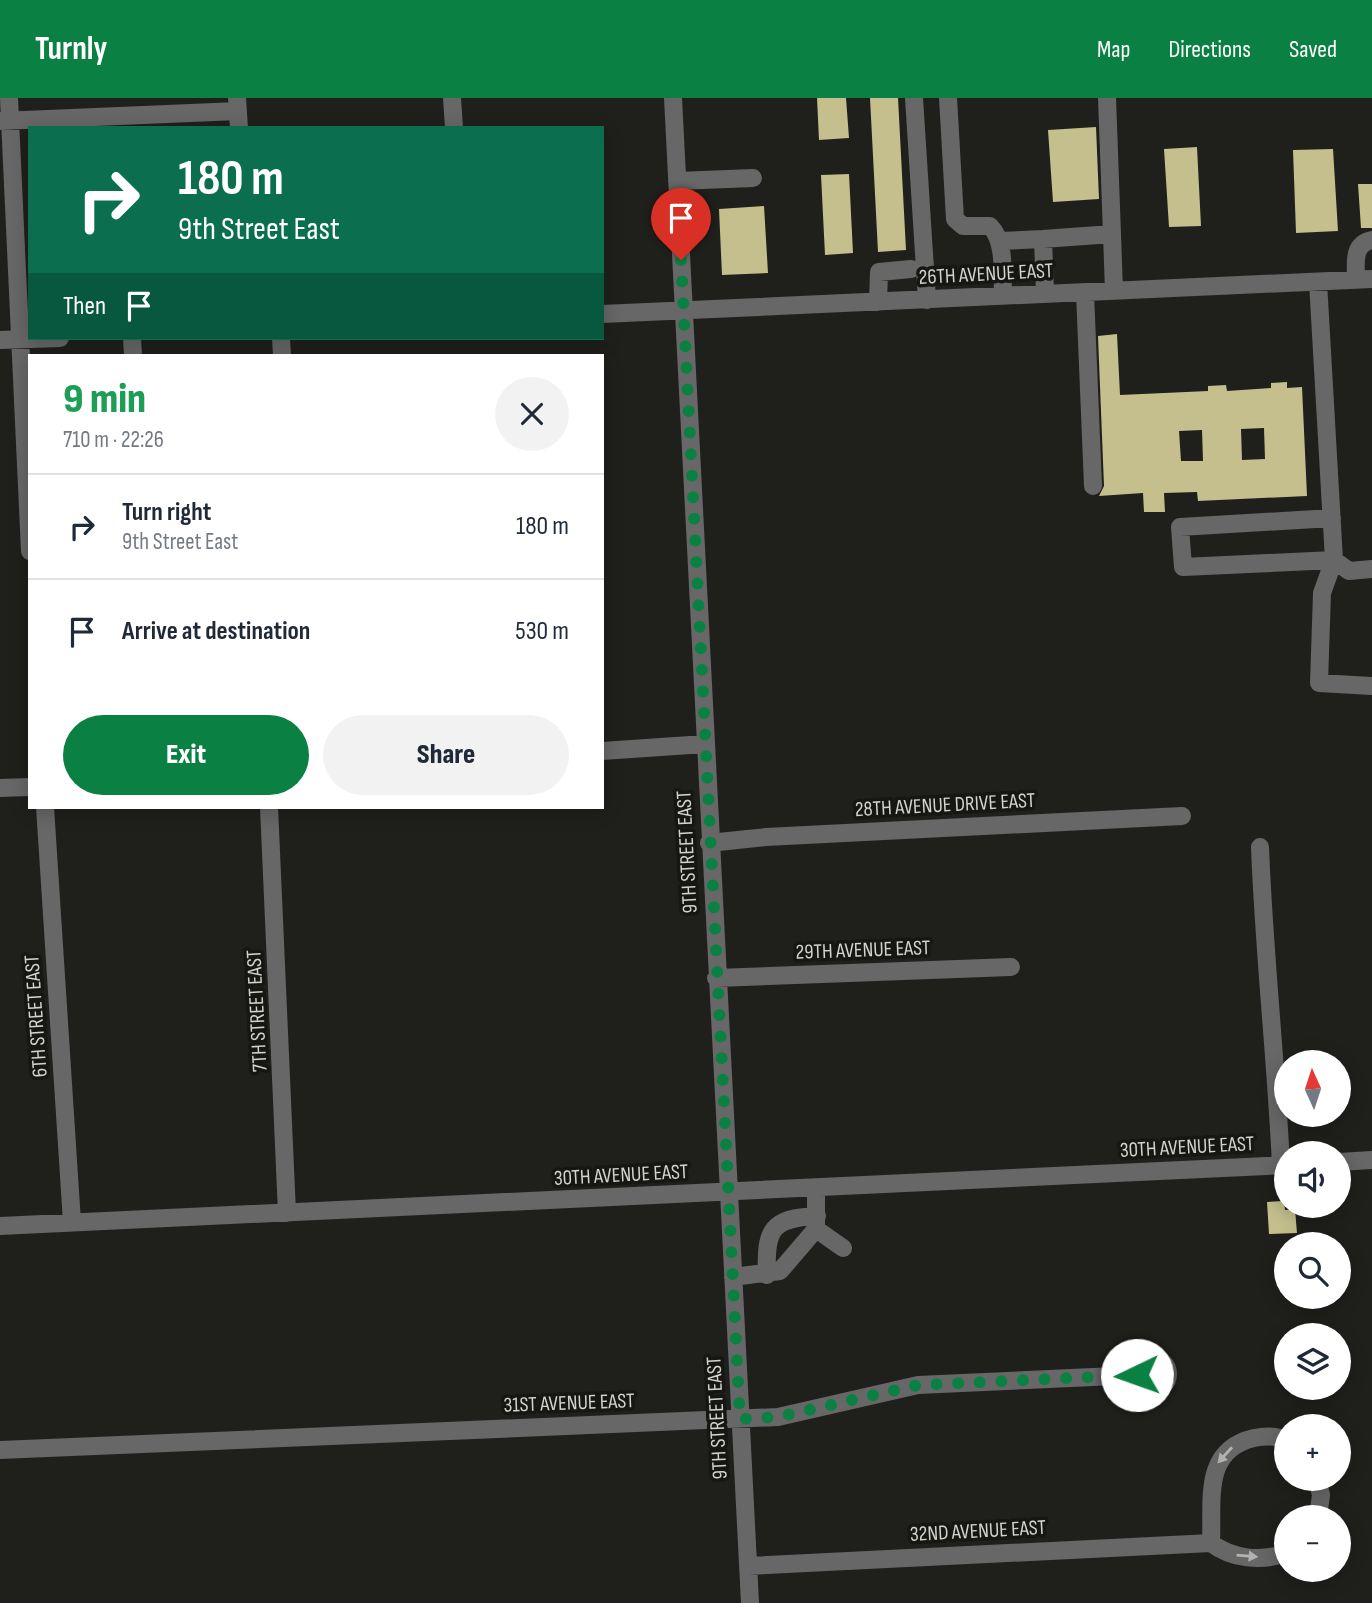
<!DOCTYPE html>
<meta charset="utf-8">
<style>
:root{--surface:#fff;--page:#f2f2f3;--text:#1f2937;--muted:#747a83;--line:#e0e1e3;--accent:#0b8043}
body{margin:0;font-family:"Sofia Sans Condensed",sans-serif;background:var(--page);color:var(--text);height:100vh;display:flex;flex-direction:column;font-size:26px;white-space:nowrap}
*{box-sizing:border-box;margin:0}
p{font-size:23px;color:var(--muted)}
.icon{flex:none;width:38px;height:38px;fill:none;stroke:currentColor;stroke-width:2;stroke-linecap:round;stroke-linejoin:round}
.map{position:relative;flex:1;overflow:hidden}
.side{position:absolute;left:28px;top:256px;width:576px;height:455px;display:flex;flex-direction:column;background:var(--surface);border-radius:0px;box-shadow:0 4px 18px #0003}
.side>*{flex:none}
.guide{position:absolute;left:28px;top:28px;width:576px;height:214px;border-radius:0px;box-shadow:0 4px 18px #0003;background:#0b6e4f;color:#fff;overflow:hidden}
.needle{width:46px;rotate:357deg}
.controls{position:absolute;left:1274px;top:952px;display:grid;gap:14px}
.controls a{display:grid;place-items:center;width:77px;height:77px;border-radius:50%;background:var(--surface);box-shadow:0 4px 18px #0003;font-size:35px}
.pin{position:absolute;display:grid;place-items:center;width:60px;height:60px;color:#fff;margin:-72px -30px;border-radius:50% 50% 50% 0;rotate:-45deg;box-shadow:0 0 7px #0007}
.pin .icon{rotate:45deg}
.me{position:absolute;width:77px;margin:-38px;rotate:267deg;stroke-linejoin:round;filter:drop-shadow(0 0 5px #0008)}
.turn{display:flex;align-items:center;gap:24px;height:147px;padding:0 35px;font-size:32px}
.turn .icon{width:91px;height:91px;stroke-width:2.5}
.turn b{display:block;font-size:49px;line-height:60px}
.then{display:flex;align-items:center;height:66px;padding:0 35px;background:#0003;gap:14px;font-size:26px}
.round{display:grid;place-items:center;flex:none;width:74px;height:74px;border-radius:37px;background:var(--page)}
.headline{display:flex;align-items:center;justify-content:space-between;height:119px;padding:0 35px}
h1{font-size:42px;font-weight:800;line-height:52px;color:#1e9e55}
.button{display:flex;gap:14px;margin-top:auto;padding:14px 35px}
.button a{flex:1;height:80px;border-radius:42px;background:var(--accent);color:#fff;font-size:28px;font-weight:800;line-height:80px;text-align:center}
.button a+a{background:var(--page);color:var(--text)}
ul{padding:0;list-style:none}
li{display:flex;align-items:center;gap:21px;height:105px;padding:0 35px;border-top:2px solid var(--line)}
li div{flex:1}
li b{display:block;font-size:26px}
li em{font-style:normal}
header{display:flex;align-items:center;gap:42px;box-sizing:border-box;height:98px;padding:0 35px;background:var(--accent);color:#fff}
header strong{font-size:33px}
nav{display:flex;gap:38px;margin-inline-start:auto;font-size:24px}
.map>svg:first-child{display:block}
</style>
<header>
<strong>Turnly</strong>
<nav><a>Map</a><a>Directions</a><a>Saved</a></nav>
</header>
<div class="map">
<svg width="1372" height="1505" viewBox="0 0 1372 1505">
<rect width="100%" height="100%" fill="#1f1f1c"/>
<!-- building -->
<path fill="#c4bf8d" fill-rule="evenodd" d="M817 0H846L849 40 819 42Z
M870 0H898L906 152 878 154Z
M1096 29 1099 101 1053 104 1048 32Z
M1197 49 1201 128 1169 129 1164 51Z
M1333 51 1338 133 1296 135 1293 52Z
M849 76 853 155 825 157 821 77Z
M1358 86H1372V130H1361Z
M764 108 768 175 722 177 719 111Z
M1117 236 1120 297 1208 293V288L1226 287 1227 293 1271 290V285L1287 284V290L1302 289 1307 398 1198 403 1197 394 1164 395 1165 414H1144L1143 395 1099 398 1104 388 1098 238ZM1264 330 1265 361 1242 362 1241 331ZM1202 332 1203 363H1181L1179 333Z
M1284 1103 1285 1112 1295 1111 1297 1135 1269 1136 1267 1104Z"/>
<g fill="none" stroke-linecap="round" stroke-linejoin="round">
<!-- minor -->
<path stroke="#686768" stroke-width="18" d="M9 0 30 453
M237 0 239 30
M452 0 454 30
M673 0 750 1505
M914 0 927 202
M948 0 955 121 963 128H990C1006 144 1002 176 1003 198
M1107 0 1112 136
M0 23 238 13
M677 83 753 80
M1000 143 1043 141
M1356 182C1356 165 1352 146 1372 142
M1318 184 1334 462 1349 473 1372 471
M1085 195 1093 388
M1045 196 1043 141 1112 136 1114 193
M878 204 879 174 911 171
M602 216 1372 181
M132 240 133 257
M281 240 282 257
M0 242 60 240
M1332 420 1180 429 1183 469 1334 462 1322 495 1319 585 1372 588
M602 653 705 646
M0 690 30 689
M45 709 72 1124
M269 709 287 1115
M709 745 766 739 1182 718
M1260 749C1264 855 1276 961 1281 1067
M716 880 1011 869
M1339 1064 1372 1062
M0 1128 1286 1067
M816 1131 843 1150
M767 1177C765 1132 771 1120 817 1118
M733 1179 780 1173 816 1131V1090
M1136 1276a16 16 0 1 1 32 0a16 16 0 1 1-32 0Z
M0 1352 778 1319 918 1287 1137 1277
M1317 1381 1321 1397 1318 1419
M1211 1445C1213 1402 1202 1352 1254 1340 1265 1338 1277 1337 1286 1343
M748 1468 1211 1445C1232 1461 1261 1464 1286 1455"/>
</g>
<!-- one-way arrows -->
<defs><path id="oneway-solid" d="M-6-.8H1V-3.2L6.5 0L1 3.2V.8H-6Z" transform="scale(1.75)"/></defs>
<g fill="#b2b2b1">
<use href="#oneway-solid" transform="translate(1225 1357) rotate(132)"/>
<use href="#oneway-solid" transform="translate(1247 1458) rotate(5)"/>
</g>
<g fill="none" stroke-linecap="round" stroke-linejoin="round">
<!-- route -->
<path stroke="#0b8043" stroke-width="12" stroke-dasharray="0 21.6" d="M681 162 740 1321 778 1319 918 1287 1137 1277"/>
</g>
<g text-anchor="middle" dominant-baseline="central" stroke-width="7" stroke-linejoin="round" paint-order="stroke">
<!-- street labels -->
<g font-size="21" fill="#d2d2d0" stroke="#161613">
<text transform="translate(986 176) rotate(-3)">26TH AVENUE EAST</text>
<text transform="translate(945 707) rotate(-3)">28TH AVENUE DRIVE EAST</text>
<text transform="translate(687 754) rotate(-93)">9TH STREET EAST</text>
<text transform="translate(863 852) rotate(-2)">29TH AVENUE EAST</text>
<text transform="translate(257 913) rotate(-93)">7TH STREET EAST</text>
<text transform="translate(36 918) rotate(-94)">6TH STREET EAST</text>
<text transform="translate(1187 1049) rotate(-3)">30TH AVENUE EAST</text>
<text transform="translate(621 1077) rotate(-3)">30TH AVENUE EAST</text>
<text transform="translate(569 1305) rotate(-2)">31ST AVENUE EAST</text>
<text transform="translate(717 1320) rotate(-93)">9TH STREET EAST</text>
<text transform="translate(978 1433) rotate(-3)">32ND AVENUE EAST</text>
</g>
</g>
</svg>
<div class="controls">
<a><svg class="needle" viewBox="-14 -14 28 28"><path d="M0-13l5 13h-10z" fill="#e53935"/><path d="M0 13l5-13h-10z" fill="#747a83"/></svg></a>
<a><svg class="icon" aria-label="sound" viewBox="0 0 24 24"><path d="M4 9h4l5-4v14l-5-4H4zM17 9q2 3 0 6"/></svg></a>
<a><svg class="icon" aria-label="search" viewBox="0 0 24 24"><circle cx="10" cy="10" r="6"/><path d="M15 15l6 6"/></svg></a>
<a><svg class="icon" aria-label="layers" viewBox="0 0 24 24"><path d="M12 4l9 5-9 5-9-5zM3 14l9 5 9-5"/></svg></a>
<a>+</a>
<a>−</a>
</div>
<div class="pin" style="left:681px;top:162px;background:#d93025"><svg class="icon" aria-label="arrive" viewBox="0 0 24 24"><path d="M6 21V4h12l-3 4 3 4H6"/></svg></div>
<svg class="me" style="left:1137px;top:1277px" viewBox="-20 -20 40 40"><circle r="19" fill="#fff"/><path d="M0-13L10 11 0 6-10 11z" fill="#0b8043"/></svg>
<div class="guide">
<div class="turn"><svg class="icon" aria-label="right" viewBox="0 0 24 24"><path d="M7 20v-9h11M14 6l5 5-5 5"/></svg><div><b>180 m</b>9th Street East</div></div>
<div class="then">Then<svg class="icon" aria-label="arrive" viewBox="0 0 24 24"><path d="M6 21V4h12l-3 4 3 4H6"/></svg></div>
</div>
<section class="side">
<div class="headline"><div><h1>9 min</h1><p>710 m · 22:26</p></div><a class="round"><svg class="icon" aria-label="close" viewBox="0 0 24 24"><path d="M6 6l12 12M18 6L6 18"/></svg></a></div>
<ul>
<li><svg class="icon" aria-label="right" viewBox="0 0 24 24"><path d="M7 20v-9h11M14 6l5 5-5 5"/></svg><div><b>Turn right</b><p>9th Street East</p></div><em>180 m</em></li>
<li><svg class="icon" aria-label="arrive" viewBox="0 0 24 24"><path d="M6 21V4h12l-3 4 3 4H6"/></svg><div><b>Arrive at destination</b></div><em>530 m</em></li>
</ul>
<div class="button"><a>Exit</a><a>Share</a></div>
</section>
</div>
